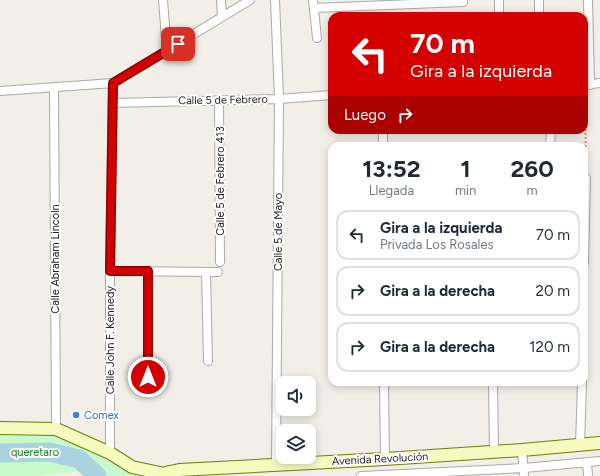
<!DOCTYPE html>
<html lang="es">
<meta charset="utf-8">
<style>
:root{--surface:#fff;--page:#f2f2f3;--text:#1f2937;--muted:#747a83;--line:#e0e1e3}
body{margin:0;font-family:Figtree,sans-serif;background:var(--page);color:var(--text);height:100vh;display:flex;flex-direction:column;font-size:15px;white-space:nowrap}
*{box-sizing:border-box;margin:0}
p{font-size:13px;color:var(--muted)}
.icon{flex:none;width:22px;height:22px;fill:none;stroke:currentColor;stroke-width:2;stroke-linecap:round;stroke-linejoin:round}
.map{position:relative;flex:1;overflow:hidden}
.drawer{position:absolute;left:328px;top:142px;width:260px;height:244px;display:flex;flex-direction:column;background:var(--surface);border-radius:12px;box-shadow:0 2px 10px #0003}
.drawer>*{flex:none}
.top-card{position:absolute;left:328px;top:12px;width:260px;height:122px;border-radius:12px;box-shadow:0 2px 10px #0003;background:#d40000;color:#fff;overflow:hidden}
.controls{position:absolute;left:276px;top:376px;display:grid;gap:8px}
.controls a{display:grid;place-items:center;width:40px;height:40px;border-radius:8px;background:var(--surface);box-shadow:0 2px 10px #0003;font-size:20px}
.pin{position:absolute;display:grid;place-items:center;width:34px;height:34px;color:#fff;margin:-17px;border-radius:8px;box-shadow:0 2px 6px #0006}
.me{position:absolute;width:44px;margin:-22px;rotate:0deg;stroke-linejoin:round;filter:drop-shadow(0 0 3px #0008)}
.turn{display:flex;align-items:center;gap:14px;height:84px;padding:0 16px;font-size:18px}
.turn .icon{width:52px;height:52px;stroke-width:2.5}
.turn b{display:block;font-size:28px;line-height:34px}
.then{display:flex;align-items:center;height:38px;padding:0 16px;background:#0003;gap:8px;font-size:15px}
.eta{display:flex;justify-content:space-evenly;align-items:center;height:68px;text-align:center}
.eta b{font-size:24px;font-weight:700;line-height:28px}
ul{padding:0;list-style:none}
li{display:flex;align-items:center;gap:12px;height:50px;margin:0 8px 6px;padding:0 8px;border:2px solid var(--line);border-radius:12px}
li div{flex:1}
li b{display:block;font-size:15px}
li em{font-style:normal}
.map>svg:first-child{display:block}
</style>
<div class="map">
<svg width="600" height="476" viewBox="0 0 600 476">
<rect width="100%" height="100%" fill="#f2efe9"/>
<!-- park -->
<path fill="#c8facc" d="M0 428 56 429 161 476H84L81 471 40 476H0Z"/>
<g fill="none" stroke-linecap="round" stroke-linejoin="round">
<!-- river -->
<path stroke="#aad3df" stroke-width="19" d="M0 453 49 452 79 459 97 476"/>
<defs>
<path id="street" d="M163 0 167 51
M221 0 222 16
M275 0 279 99 276 465
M313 0 317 38
M539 0V16
M588 0 590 85
M314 8 463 2
M499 16V0
M584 85 600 83
M54 88 56 429
M0 91 113 83 250 0
M219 100 220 262
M114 103 279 99 332 95
M383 130V146
M550 146 551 130
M584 263 586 178
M110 271 218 272
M206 272 208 361
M384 382 385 459
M493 382 494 452
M148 392V271
M580 446 582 382
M522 450 524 476
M110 453V271L113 83
M587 462 588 476
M361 476 524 468 600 461"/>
<path id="secondary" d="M0 428 56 429 110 453 132 467 160 473
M151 476 179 470 385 459 522 450 600 443"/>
</defs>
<!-- street casing -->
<use href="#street" stroke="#a9a9a9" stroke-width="10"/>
<!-- secondary casing -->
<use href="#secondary" stroke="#707d05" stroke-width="14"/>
<!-- path -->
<path stroke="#fa8072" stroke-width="2" stroke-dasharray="2 2" stroke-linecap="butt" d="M585 93 586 170"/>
<!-- street -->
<use href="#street" stroke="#fff" stroke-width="8"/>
<!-- secondary -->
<use href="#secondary" stroke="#f7fabf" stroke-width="12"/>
</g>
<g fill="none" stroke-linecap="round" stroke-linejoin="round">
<defs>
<path id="route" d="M148 377V271H110L113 83 178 44"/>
</defs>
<!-- route casing -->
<use href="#route" stroke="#8a0000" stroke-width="10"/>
<!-- route -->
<use href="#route" stroke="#d40000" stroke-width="7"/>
</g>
<!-- markers -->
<circle fill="#3f7fe0" stroke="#fff" stroke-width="1.5" cx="76" cy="415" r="4"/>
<g text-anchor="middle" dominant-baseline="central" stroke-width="4" stroke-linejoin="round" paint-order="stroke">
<!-- street labels -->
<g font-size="11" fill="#222" stroke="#fff">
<text transform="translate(223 100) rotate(-1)">Calle 5 de Febrero</text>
<text transform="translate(220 181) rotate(-90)">Calle 5 de Febrero 413</text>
<text transform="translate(278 232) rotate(-90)">Calle 5 de Mayo</text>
<text transform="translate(55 259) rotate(-90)">Calle Abraham Lincoln</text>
<text transform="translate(110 340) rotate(-90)">Calle John F. Kennedy</text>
<text transform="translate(380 459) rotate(-3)">Avenida Revolución</text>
</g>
<!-- shop labels -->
<g font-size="11" fill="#366cbe" stroke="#fff" text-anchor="start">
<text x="84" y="415">Comex</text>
</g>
<!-- park labels -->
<g font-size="11" fill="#0c8416" stroke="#fff">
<text x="35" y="452">queretaro</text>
</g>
</g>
</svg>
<div class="controls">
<a><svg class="icon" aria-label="sound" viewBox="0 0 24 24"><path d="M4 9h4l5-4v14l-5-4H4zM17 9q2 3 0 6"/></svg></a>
<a><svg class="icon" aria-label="layers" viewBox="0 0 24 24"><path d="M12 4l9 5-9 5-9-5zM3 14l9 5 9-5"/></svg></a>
</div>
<div class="pin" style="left:178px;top:44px;background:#d93025"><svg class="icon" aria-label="arrive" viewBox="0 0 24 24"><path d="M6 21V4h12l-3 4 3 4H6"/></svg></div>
<svg class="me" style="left:148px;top:377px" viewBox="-20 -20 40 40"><circle r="17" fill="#d40000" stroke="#fff" stroke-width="3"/><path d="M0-11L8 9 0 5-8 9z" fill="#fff"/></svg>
<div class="top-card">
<div class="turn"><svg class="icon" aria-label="left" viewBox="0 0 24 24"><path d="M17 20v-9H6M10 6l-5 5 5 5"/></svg><div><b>70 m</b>Gira a la izquierda</div></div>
<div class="then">Luego<svg class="icon" aria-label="right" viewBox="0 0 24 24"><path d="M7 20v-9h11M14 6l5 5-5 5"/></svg></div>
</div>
<section class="drawer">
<div class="eta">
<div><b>13:52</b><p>Llegada</p></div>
<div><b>1</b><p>min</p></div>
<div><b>260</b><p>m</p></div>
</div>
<ul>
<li><svg class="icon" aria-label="left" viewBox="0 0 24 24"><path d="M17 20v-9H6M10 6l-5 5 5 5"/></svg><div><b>Gira a la izquierda</b><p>Privada Los Rosales</p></div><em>70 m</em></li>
<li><svg class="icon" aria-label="right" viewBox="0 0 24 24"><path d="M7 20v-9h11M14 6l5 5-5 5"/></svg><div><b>Gira a la derecha</b></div><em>20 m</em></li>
<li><svg class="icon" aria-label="right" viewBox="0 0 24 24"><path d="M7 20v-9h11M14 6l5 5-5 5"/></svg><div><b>Gira a la derecha</b></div><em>120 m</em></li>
</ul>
</section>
</div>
